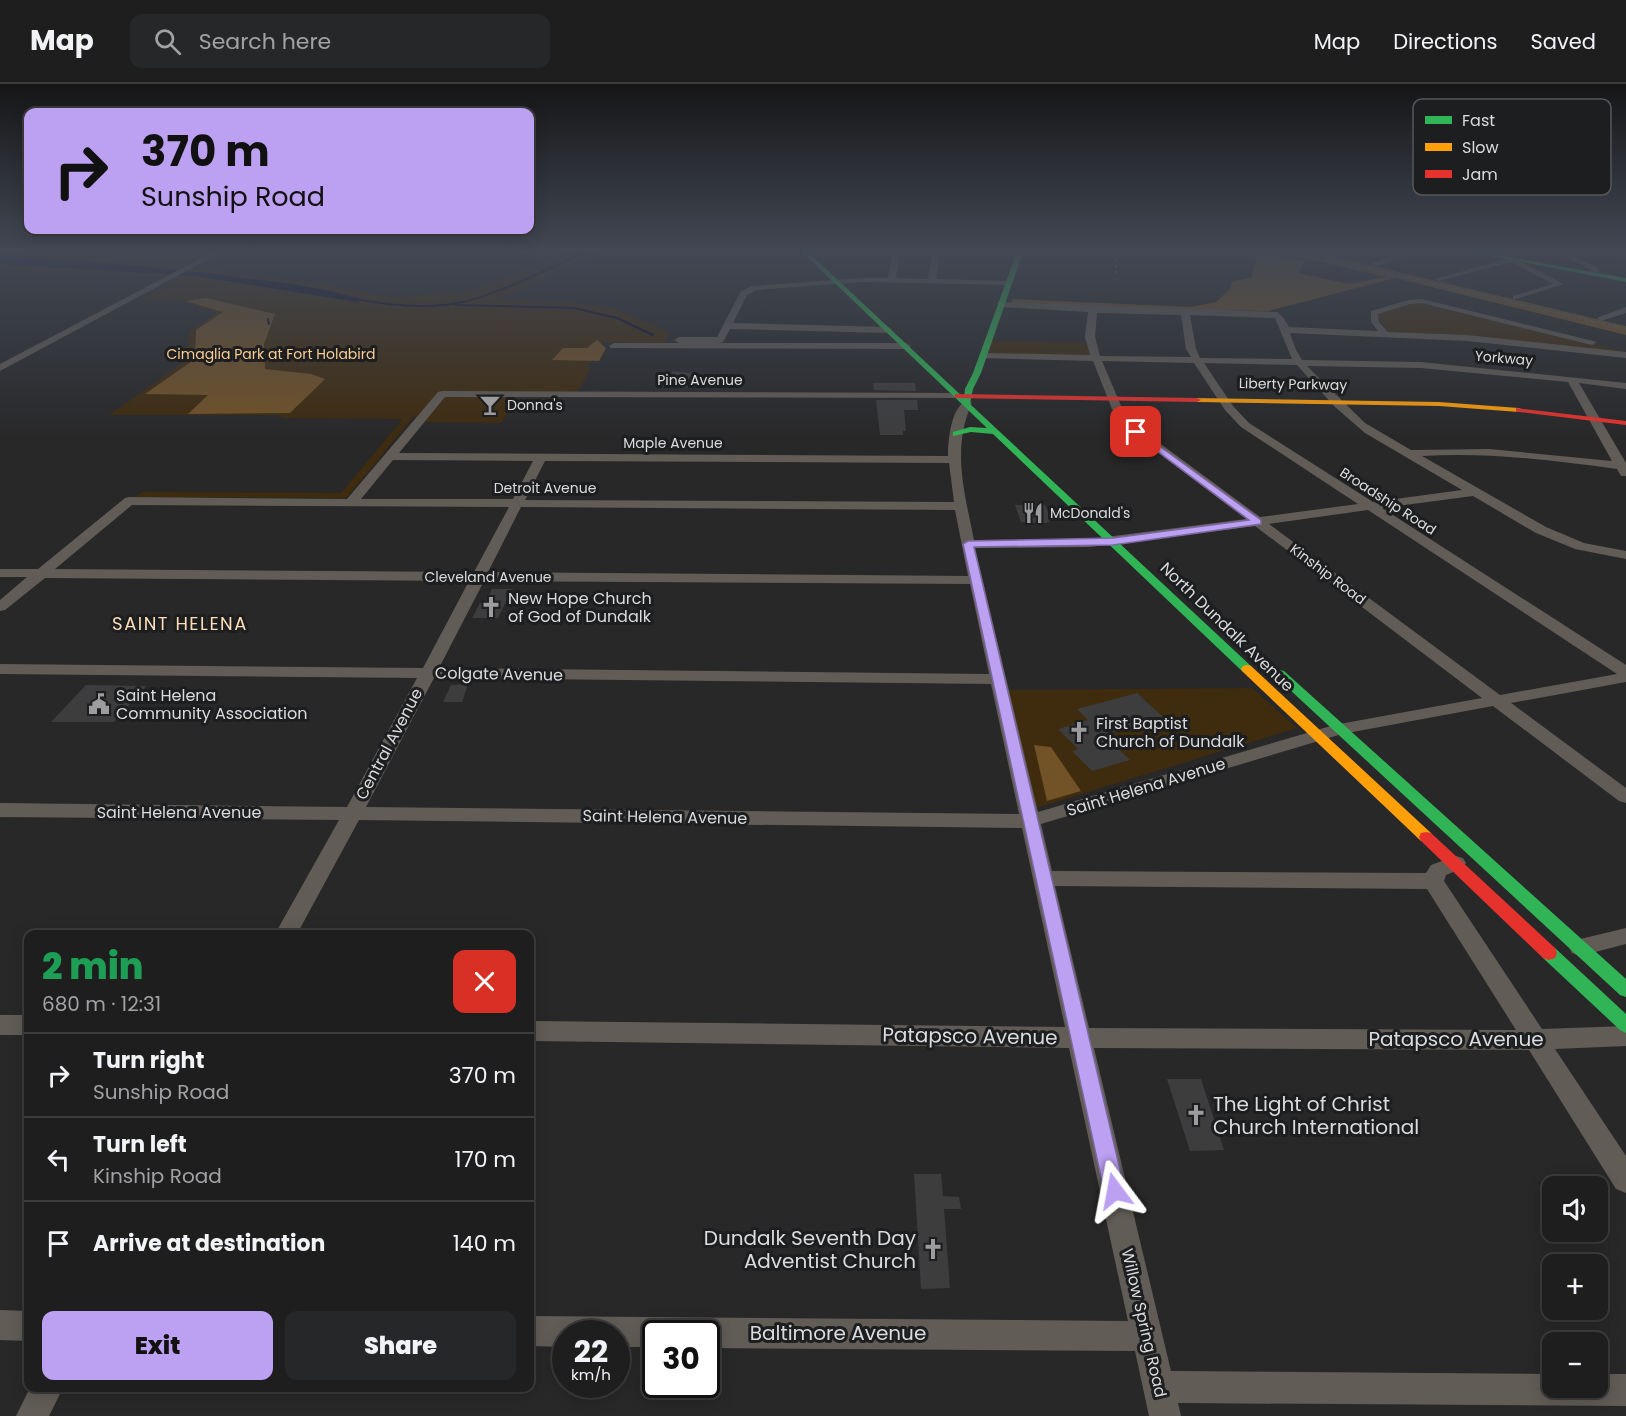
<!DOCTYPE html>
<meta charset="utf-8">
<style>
:root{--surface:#1e1e1f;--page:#262728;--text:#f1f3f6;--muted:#a1a2a4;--line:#3c3c3d;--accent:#bca0f2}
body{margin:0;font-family:Poppins,sans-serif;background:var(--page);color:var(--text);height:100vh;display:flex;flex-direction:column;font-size:22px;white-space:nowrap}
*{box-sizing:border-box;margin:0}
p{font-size:20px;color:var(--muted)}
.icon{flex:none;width:33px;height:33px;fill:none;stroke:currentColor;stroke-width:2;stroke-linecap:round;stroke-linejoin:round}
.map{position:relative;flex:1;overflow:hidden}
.sheet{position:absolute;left:24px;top:846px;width:510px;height:462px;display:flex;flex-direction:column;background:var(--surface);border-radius:12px;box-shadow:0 3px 15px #0003,0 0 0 2px var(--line)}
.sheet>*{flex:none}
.top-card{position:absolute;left:24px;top:24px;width:510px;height:126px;border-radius:12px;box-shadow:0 3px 15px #0003,0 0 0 2px var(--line);background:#bca0f2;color:#111;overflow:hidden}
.fabs{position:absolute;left:1542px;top:1092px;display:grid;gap:12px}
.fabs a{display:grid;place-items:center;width:66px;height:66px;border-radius:12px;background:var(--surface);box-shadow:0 3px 15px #0003,0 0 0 2px var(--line);font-size:30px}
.speed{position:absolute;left:552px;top:1236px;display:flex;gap:12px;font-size:30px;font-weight:700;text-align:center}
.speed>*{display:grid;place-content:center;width:78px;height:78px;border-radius:50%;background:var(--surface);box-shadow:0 3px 15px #0003,0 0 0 2px var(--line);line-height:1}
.speed small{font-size:15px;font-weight:400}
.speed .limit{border:3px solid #111;border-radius:9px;background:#fff;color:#111}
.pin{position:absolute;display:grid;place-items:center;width:51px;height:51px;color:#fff;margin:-26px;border-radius:12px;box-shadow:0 3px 9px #0006}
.me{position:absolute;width:66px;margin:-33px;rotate:347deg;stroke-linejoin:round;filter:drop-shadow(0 0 4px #0008)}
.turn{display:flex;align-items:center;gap:21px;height:126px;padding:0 18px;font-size:27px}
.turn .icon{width:78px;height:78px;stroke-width:2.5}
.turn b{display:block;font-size:42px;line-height:51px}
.round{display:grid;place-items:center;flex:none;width:63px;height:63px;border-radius:12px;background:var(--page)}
.summary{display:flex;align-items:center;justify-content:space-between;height:102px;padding:0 18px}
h1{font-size:36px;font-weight:800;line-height:45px;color:#1e9e55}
.cta{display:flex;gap:12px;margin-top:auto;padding:12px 18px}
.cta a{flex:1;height:69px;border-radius:12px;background:var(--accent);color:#111;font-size:24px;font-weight:800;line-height:69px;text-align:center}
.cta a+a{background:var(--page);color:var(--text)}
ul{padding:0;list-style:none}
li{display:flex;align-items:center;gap:18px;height:84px;padding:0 18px;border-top:2px solid var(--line)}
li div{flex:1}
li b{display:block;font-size:22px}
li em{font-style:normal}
header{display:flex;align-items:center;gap:36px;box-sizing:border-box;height:84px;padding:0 30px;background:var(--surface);border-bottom:2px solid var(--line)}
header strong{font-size:28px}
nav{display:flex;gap:33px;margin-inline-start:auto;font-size:21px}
.search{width:420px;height:54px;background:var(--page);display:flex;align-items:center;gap:15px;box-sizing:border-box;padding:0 21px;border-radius:12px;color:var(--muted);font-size:22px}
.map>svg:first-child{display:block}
</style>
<header>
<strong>Map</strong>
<div class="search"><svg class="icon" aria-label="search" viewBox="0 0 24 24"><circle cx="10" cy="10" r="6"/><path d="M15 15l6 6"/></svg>Search here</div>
<nav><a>Map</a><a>Directions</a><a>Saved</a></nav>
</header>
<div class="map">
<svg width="1626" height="1332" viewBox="0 0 1626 1332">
<rect width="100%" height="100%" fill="#282829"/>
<!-- green -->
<path fill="#3f2b0e" d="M0 168H207L179 183 316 199 394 214 477 206 567 168H601L497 216 574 218 616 225 670 249 664 259 602 258 587 284H591L575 312H518L501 339 424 338 414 332 346 414 136 413 142 408 341 409 403 335 281 334 282 331H109L187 276 189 247 217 229 182 217 142 216 178 195 58 186 51 189 0 185Z
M1417 218 1429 219 1626 268 1389 248 1376 230Z
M991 257 1086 259 1091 271 1088 273 989 270Z
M1252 604 1297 644 1036 724 1006 606Z"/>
<!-- forest -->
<path fill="#725227" d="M1263 168 1305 177 1298 189 1349 200 1386 193 1277 168H1315L1626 242V251L1395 194 1268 227 1093 224 1011 219 1013 215 1191 223 1216 218 1230 205 1232 197 1251 194 1257 173 1263 171Z
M206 214 275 230 264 260 265 285 311 290 325 295 290 329 188 330 208 311 145 310 195 275 196 246 223 228 186 217Z
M597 256 606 264 599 277 552 276 563 264H587Z
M1034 661 1051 663 1081 707 1047 717Z"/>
<!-- water -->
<path fill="#090a30" d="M0 172C80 175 158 183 237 193 279 198 323 203 363 216L356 218 345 216 195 192 0 180Z"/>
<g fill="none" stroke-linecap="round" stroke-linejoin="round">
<!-- stream -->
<path stroke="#090a30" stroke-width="2" d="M356 215C392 222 430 226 467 217 509 206 547 184 587 168
M456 221 574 224 617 234 653 251
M268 235 269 240"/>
</g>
<!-- building -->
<path fill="#3d3d3e" d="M672 287 692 289 687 304H666Z
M873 299H915L916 307 874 306Z
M876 316H917L918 326H904L906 347H903V351H880Z
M1015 421H1045L1052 437 1047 438 1048 439 1021 438Z
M492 505H512L498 534H472L480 519H485Z
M468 600 462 618H443L451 601Z
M86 601 146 602 114 638H51Z
M1137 609 1164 634 1104 651 1130 676 1092 687 1072 667 1078 665 1058 645 1088 636 1077 625Z
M1167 995H1201L1224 1066 1190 1067Z
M914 1090H941L943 1112 959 1113 961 1125H944L950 1204 921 1205Z"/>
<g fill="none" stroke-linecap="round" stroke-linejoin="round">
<!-- street -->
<path fill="#615c56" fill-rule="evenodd" d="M213 168H222L0 287V280Z
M892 168H900L896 194 928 195 932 168H940L936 195 1009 197 1013 199 1009 201 862 198 757 206 747 211 733 239 888 243 892 246 888 249 730 245 723 258 720 259H679L674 256 679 253H717L741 207 752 202 862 194H888Z
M1407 168H1418L1377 182 1370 180Z
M1555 168H1564L1597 183 1599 187 1595 191H1589L1591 186Z
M1610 168 1626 170V175L1611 170Z
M1512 173 1564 200 1513 216V212L1553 200 1511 178 1439 197 1435 195Z
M1422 215 1597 258 1592 261 1422 219 1410 220 1378 230 1379 238 1388 248 1467 251 1626 268V274L1467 257 1290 249 1296 266 1302 276 1421 278 1626 299V305L1579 299 1626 379V392H1621L1617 385C1552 376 1487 368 1422 372L1546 443 1584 459 1626 467V475L1575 465 1536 449 1473 412 1382 424 1626 581V598L1511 619 1626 704V719L1619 717 1493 622 1342 650 1041 740 1052 787 1426 789 1431 781 1456 772 1463 774 1466 779 1463 784 1446 791 1444 797 1542 945 1626 942V962L1555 965 1626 1072V1109L1616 1105 1529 966 1094 964 1171 1287 1552 1290V1304H1598V1290H1626V1322L1178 1319 1181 1332H1149L1135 1267 706 1264V1250H656V1263H616V1250H566V1263L530 1262V1232L1128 1237 1069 964 530 957V937L1065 943 1022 744 359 736 297 850H275L339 736 0 733V719L347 723 417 594 0 590V580L423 584 469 497 45 494 5 526 0 527V516L27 493H0V485H38L125 414 129 413 347 415 438 308 442 307 958 309 963 312 962 314 445 313 399 369 948 372C948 356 951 323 967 316L972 319C951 365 965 410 974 456L1090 455 1246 435 1127 345 1112 325 1093 277 980 274V270L983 269 1090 271 1085 253 1088 228 1001 223 997 220 998 218 1277 228 1283 233 1289 243 1378 247 1371 238V227L1409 216ZM1097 229 1181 231 1186 265 1191 273 1100 272 1095 253ZM1190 231 1275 234 1292 275 1200 274 1196 265ZM1102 277 1194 279 1225 326 1241 343 1358 420 1260 433 1135 341 1122 324ZM1204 279 1297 281 1335 323 1365 349 1462 406 1373 418 1249 339 1233 322ZM1307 282 1421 284 1568 298 1612 377 1489 365 1411 366 1365 339ZM393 376 533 377 513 415H361ZM545 377 949 379 954 418 525 416ZM132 421 509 423 474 488 55 485ZM521 423 955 426 968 492 488 488ZM1368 426 1617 590 1500 611 1269 440ZM1255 442 1482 614 1334 641 1038 728 975 464 1090 463ZM484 497 970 500 989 590 439 584ZM434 594 991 600 1019 730 366 723ZM1055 802 1427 805 1516 946 1089 944Z
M1626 223V229L1601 237 1597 234Z
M614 259H906L911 262 906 265 611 264 609 262Z
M1626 844V860L1580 872 1572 869 1569 863 1572 857Z
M0 931H28V951H0Z
M0 1226 28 1227V1257L0 1256Z
M30 1304H63L49 1332H16Z"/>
<!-- fast -->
<path fill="#30b455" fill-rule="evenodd" d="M802 168H808L964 314 965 305 973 289 1017 168H1023L981 289 973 305 970 320 1251 582 1253 585 1251 588H1243L993 350 971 348 953 352V348L970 343 987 344Z
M1470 168H1481L1626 194V198Z
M1280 586 1284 587 1626 895V913L1620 911 1276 593 1274 590Z
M1549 862 1555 864 1626 930V949L1620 946 1543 874 1541 869 1543 864Z"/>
<!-- slow -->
<path fill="#ff9f0a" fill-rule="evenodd" d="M1194 314 1439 318 1519 324 1523 326 1519 328 1439 322 1197 318H1194Z
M1247 581 1251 582 1431 749 1433 753 1431 757H1421L1243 588 1241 585 1243 582Z"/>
<!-- jam -->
<path fill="#e5322d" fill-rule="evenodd" d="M958 310 1197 314 1201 316 1197 318 955 314V310Z
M1516 324 1626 337V341L1519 328H1516Z
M1426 748 1431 749 1555 864 1557 869 1555 874 1549 876 1543 874 1421 757 1419 753 1421 749Z"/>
<!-- rail -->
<path stroke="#64615f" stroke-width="2" stroke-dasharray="4 2" stroke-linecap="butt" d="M1116 168V192
M1298 168 1626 245"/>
</g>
<!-- sky -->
<linearGradient id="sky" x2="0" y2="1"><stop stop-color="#161617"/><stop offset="0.47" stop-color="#424854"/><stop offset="1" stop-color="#424854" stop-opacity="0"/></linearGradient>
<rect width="1626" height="354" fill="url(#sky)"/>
<!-- route -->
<path fill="#bca0f2" stroke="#7a689d" stroke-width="1.5" d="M1136 345 1261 436V440L1113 461 974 463 1125 1107 1122 1114 1115 1117 1107 1114 1104 1107 963 460 968 457 1113 454 1249 436 1133 349V346Z"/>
<!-- icons -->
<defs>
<symbol id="bar-bare" viewBox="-9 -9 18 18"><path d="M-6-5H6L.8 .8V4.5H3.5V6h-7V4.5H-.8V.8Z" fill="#9c9c9e" stroke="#1d1e20" stroke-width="2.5" paint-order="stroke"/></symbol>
<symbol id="restaurant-bare" viewBox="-9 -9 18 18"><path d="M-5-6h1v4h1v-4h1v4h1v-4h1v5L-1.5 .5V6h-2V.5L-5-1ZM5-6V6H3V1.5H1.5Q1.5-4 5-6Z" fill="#9c9c9e" stroke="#1d1e20" stroke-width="2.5" paint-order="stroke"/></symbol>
<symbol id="church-bare" viewBox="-9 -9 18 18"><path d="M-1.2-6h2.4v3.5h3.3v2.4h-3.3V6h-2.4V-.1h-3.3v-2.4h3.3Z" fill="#9c9c9e" stroke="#1d1e20" stroke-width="2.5" paint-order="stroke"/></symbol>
<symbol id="civic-bare" viewBox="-9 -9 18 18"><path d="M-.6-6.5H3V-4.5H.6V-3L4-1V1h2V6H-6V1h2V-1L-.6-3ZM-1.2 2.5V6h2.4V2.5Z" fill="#9c9c9e" stroke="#1d1e20" stroke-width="2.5" paint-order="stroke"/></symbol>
</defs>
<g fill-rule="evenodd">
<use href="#bar-bare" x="475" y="306" width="30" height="30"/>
<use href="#restaurant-bare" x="1018" y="414" width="30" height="30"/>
<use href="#church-bare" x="476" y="508" width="30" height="30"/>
<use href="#civic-bare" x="84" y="605" width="30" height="30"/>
<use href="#church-bare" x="1064" y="633" width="30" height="30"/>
<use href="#church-bare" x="1181" y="1016" width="30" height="30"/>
<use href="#church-bare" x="918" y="1150" width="30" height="30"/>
</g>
<g text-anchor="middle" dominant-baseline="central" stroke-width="6" stroke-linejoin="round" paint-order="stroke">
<!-- far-park labels -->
<g font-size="14" fill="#f8cc92" stroke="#1d1e20">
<text x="271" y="270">Cimaglia Park at Fort Holabird</text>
</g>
<!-- far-street labels -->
<g font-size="14" fill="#dbdbdd" stroke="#1d1e20">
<text transform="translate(1504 274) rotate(5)">Yorkway</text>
<text x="700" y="296">Pine Avenue</text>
<text transform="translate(1293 300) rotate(1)">Liberty Parkway</text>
<text x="673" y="359">Maple Avenue</text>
<text x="545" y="404">Detroit Avenue</text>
<text transform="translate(1388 417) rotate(33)">Broadship Road</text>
<text transform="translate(1328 490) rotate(37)">Kinship Road</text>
<text x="488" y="493">Cleveland Avenue</text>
</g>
<!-- far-poi labels -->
<g font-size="14" fill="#dbdbdd" stroke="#1d1e20" text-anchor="start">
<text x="507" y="321">Donna's</text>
<text x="1050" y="429">McDonald's</text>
</g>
<!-- poi labels -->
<g font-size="16" fill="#dbdbdd" stroke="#1d1e20" text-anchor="start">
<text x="508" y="514">New Hope Church<tspan x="508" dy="18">of God of Dundalk</tspan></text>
<text x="116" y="611">Saint Helena<tspan x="116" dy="18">Community Association</tspan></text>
<text x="1096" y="639">First Baptist<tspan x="1096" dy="18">Church of Dundalk</tspan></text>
</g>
<!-- street labels -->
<g font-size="16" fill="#dbdbdd" stroke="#1d1e20">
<text transform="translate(1227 543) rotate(44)">North Dundalk Avenue</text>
<text transform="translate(499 590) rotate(1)">Colgate Avenue</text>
<text transform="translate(389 660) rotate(-62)">Central Avenue</text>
<text transform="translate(1146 703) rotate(-17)">Saint Helena Avenue</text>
<text x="179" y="728">Saint Helena Avenue</text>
<text transform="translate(665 733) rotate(1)">Saint Helena Avenue</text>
<text transform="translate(1144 1239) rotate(77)">Willow Spring Road</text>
</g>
<!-- neighbourhood labels -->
<g font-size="18" letter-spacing="1.5" fill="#fcddb7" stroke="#1d1e20">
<text x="180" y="539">SAINT HELENA</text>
</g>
<!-- near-street labels -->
<g font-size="20" fill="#dbdbdd" stroke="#1d1e20">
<text transform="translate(970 952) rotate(1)">Patapsco Avenue</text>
<text x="1456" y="955">Patapsco Avenue</text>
<text x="838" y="1249">Baltimore Avenue</text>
</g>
<!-- near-poi labels -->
<g font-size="20" fill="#dbdbdd" stroke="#1d1e20" text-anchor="start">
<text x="1213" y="1020">The Light of Christ<tspan x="1213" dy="23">Church International</tspan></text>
<text x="916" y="1154" text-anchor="end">Dundalk Seventh Day<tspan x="916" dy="23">Adventist Church</tspan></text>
</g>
</g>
<!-- legend -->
<rect x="1413" y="15" width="198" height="96" rx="9" fill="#1d1e20" stroke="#565759" stroke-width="1.5"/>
<rect x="1425" y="32" width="27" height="8" fill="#30b455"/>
<rect x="1425" y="59" width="27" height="8" fill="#ff9f0a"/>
<rect x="1425" y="86" width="27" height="8" fill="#e5322d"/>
<g font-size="16" fill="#dbdbdd">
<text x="1462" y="42">Fast</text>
<text x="1462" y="69">Slow</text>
<text x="1462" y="96">Jam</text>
</g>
</svg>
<div class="fabs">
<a><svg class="icon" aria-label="sound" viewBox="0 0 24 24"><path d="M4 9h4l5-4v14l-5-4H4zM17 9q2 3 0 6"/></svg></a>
<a>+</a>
<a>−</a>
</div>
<div class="speed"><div>22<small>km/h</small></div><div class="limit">30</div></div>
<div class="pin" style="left:1136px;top:348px;background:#d93025"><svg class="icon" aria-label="arrive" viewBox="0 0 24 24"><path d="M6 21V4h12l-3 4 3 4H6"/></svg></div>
<svg class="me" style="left:1115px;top:1107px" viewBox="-20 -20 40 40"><path d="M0-17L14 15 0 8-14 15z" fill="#bca0f2" stroke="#fff" stroke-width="4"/></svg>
<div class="top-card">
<div class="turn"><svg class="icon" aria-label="right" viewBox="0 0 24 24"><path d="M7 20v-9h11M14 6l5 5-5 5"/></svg><div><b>370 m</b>Sunship Road</div></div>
</div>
<section class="sheet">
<div class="summary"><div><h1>2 min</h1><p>680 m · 12:31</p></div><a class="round" style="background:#d93025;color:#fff"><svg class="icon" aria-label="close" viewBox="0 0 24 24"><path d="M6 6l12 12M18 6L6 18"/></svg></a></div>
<ul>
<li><svg class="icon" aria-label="right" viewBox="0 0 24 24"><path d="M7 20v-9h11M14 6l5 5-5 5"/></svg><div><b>Turn right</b><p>Sunship Road</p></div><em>370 m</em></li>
<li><svg class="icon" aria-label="left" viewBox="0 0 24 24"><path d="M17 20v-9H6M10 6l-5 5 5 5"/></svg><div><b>Turn left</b><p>Kinship Road</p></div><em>170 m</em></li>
<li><svg class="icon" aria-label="arrive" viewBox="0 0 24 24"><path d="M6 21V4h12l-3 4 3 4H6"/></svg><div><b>Arrive at destination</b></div><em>140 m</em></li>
</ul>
<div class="cta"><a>Exit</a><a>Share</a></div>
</section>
</div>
